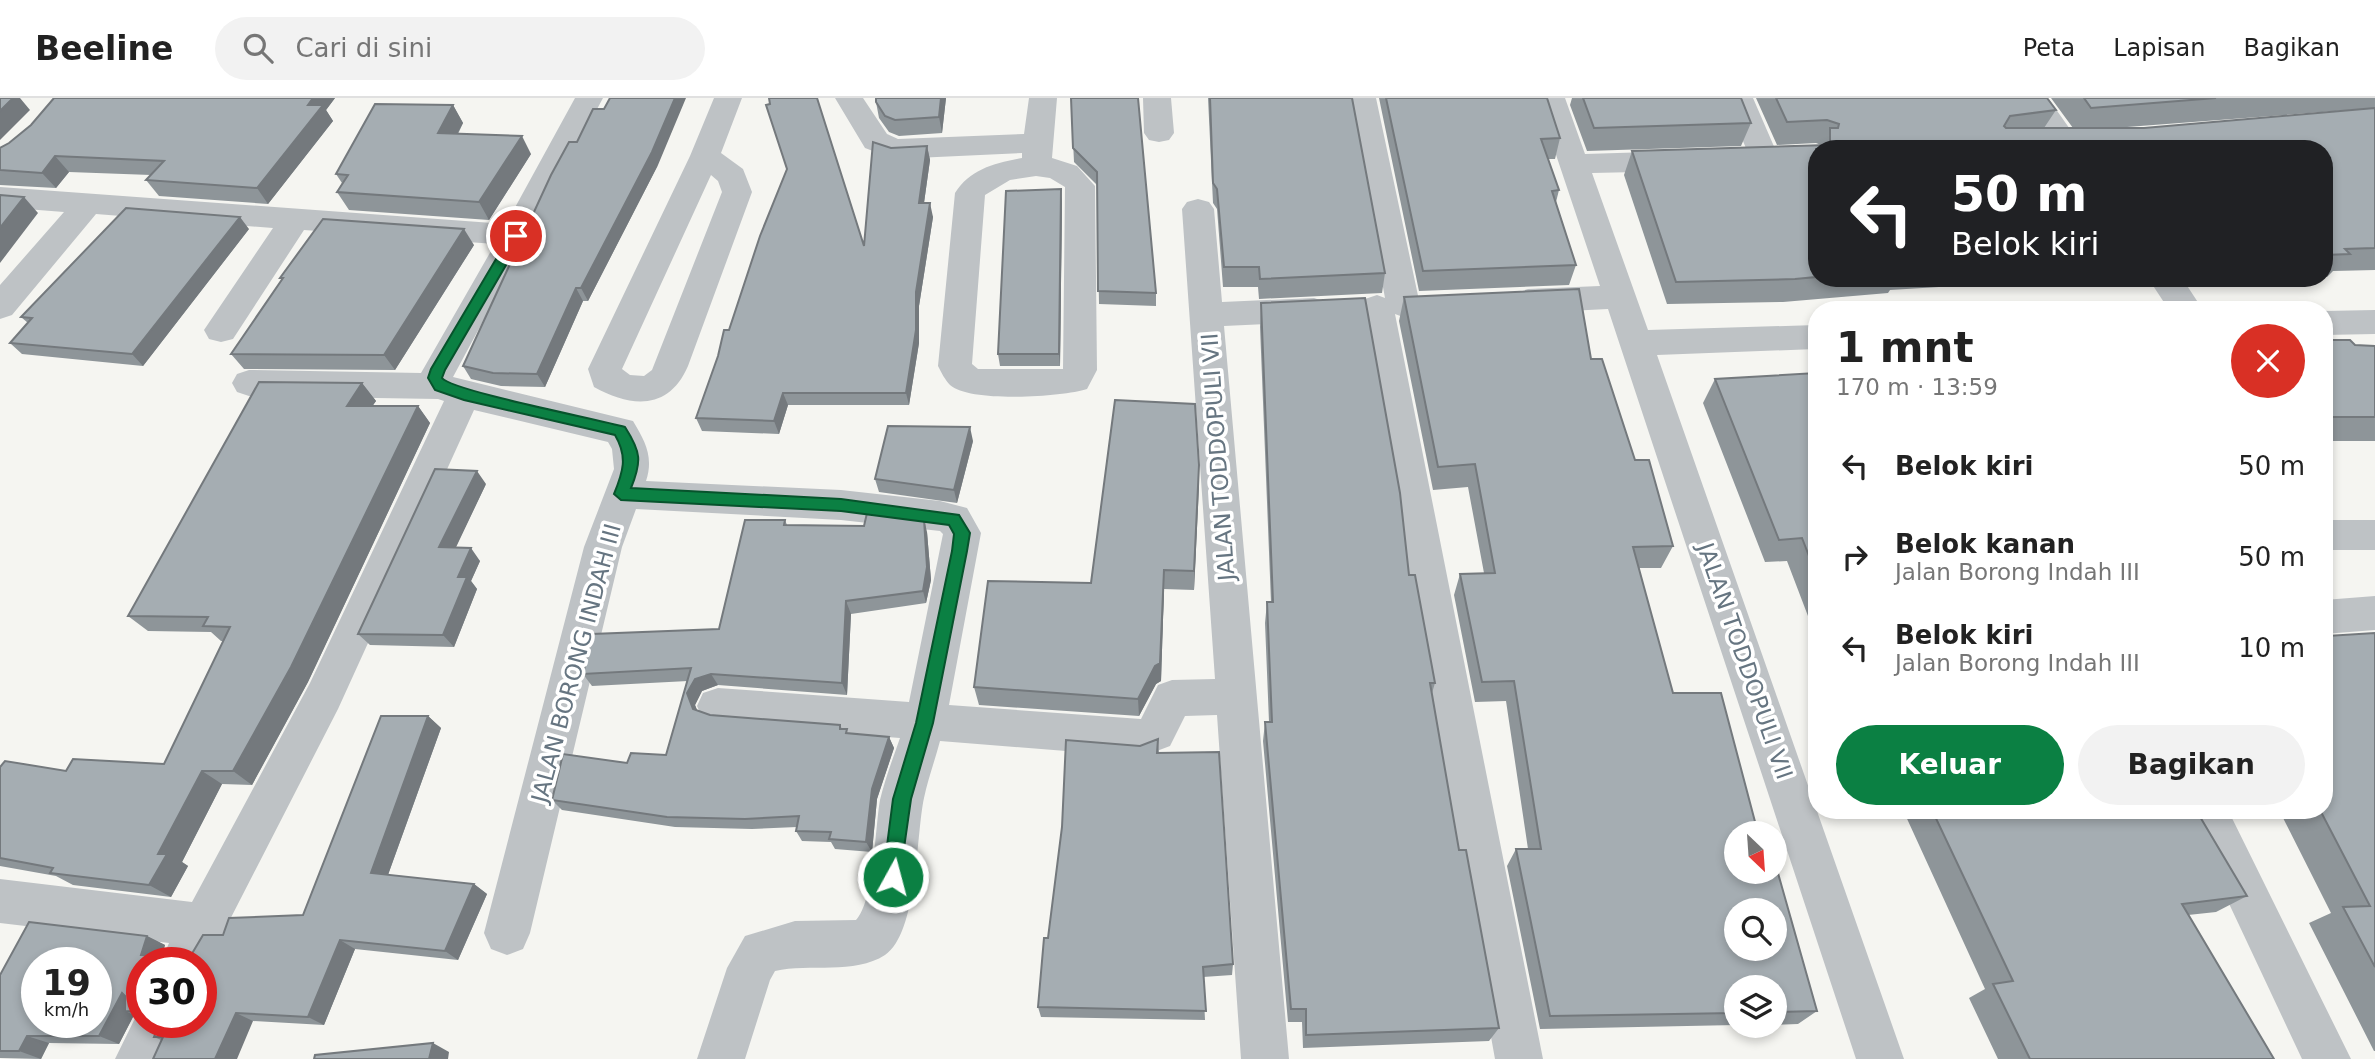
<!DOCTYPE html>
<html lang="id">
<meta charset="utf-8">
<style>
:root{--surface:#fff;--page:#f2f2f2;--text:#222;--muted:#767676;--line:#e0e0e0;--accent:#0b8043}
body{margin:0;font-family:"DejaVu Sans",sans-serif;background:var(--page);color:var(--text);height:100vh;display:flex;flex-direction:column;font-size:26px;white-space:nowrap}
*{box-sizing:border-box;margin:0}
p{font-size:23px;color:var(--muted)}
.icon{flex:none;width:38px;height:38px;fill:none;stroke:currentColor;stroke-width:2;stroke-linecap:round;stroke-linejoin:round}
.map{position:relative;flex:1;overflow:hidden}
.side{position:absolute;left:1808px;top:203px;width:525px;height:518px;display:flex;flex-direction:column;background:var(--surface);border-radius:28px;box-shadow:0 4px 10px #0003}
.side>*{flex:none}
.top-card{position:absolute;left:1808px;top:42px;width:525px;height:147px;border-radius:28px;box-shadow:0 4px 10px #0003;background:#202124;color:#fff;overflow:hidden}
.needle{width:46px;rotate:155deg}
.tools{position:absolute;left:1724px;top:723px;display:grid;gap:14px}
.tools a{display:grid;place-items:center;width:63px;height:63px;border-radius:50%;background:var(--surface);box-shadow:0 4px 10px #0003;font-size:35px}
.speed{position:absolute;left:21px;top:849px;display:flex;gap:14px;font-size:35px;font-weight:700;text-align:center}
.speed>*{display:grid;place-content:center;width:91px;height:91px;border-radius:50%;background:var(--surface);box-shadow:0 4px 10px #0003;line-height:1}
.speed small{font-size:18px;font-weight:400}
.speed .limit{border:10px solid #d22;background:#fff;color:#111}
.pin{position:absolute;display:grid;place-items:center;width:60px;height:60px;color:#fff;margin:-30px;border:4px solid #fff;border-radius:50%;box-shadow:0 2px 7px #0007}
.me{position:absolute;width:77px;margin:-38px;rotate:7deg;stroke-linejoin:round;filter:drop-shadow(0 0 5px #0008)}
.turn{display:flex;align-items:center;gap:24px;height:147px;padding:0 28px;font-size:32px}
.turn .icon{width:91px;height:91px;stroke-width:2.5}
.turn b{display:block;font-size:49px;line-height:60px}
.round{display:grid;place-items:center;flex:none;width:74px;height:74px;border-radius:37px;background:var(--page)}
.headline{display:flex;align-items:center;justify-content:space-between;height:119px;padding:0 28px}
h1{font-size:42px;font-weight:700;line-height:52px}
.primary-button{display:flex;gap:14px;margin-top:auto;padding:14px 28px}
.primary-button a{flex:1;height:80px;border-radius:42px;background:var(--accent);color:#fff;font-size:28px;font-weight:700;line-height:80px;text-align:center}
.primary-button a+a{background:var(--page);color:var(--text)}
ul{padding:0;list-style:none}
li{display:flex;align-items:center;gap:21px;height:91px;padding:0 28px}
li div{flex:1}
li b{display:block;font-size:26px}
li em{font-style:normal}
header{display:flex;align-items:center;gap:42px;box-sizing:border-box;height:98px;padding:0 35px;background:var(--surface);border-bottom:2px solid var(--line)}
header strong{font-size:33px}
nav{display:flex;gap:38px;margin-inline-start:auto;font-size:24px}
.search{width:490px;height:63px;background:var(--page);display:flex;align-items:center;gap:18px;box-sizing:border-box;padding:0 24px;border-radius:38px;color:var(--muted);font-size:26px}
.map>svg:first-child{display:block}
</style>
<header>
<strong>Beeline</strong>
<div class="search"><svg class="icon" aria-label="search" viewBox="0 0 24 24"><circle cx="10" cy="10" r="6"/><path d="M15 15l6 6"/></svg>Cari di sini</div>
<nav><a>Peta</a><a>Lapisan</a><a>Bagikan</a></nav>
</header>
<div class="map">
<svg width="2375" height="961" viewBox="0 0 2375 961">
<rect width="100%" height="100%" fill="#f5f5f1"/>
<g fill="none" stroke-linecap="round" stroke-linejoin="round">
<!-- minor -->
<path fill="#bec2c5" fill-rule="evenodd" d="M575 0H603L453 279 633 323C645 343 654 359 646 383L841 392 940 403 967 410 981 435 949 607 1141 621 1158 587 1172 582 1215 581 1182 111 1187 104 1198 101 1209 104 1214 111 1222 204 1314 200 1326 204 1331 212 1326 220 1314 224 1224 228 1289 961H1241L1217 617 1185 618 1170 648 1141 659 940 643C935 662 928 681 924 700 916 736 918 835 885 857 854 877 810 865 775 873L770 882 745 961H697L727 870 745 838 795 823 856 822C874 804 875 730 880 702 885 681 893 660 900 640L718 626 703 621 697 608 703 595 718 590 909 604 943 436 940 433 841 422 636 411 622 449 530 835 523 851 507 857 491 851 484 835 584 449 614 371 612 351 608 344 474 312 338 611 201 878V864H161L169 845 0 825V781L192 804 310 585 444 303 438 301 249 298 237 294 232 285 237 276 249 272 421 275 495 146 304 132 233 241 221 244 209 241 204 232 273 130 96 116 12 217 0 221V187L64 114 0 109V89L506 126Z
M714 0H742L721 55 743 71 752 94 688 268C669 312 632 310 594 289L588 271 690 58ZM711 77 718 83 722 94 652 272 644 278 630 277 622 271Z
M835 0H863L887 36 898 41 1024 36 1029 0H1057L1052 60 1077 68 1095 88 1097 272 1087 291C1062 299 970 305 950 287 945 282 941 274 938 268L955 95C970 71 995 65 1022 60V55L894 61 865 50ZM1036 78 1050 80 1065 89 1063 271H978L972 266 985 97 1010 82Z
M1143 0H1171L1174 35 1169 42 1159 44 1149 42 1144 35Z
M1348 0H1376L1420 207 1415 215 1403 219 1395 216 1543 961H1495L1360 209 1365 201 1377 197 1385 200Z
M1537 0H1565L1585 56 1682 53 1693 56 1697 63 1693 70 1682 73 1592 75 1648 232 1816 227V251L1657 257 1904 961H1856L1608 211 1528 215 1516 211 1512 203 1516 195 1528 191 1600 188Z
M1725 0H1753L1779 60 1775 67 1764 70 1753 67Z
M2019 0H2048L2084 51H2054Z
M2148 180H2182L2203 212H2169Z
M2375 212V236L2324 237V213Z
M2324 422H2375V452H2324Z
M2375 498V532L2324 536V502Z
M2185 712H2228L2351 961H2302Z
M142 906V924H180L164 961H115Z"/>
</g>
<!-- wall -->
<path fill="#8e9599" d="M54 0H335L326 12 333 23 268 106 159 98 146 82 151 77 69 74 56 90 0 87V50L9 45 31 27Z
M946 0 942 35 899 38 889 34 879 20 876 4Z
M1071 0 1156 195V208L1099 206 1097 87 1074 64Z
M1208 0H1352L1385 175 1382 195 1259 201 1258 189H1223L1217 111 1213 105Z
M1379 0H1547L1560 40 1555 61H1548L1559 92 1556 104 1576 167 1569 187 1419 193Z
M1572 0H1741L1751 25 1741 48 1587 53 1570 7Z
M1756 0H2047L2056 12 2044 30H2073L2051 0H2375V10L2114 30H2144L2375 10V172L2333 173 2327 179H2324V51H1816V180H2088L2023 187 2020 184 1890 192 1888 195 1783 204 1667 206 1624 77 1632 53 1821 47 1816 45 1777 47Z
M453 7 463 25 458 36 531 56 489 122 349 112 337 94 342 85 336 76Z
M927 48 930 62 924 105 933 119 919 208V245L909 307H788L779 336 702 333 696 320 729 232 864 148 891 50Z
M658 67 588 203H583L545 289 501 288 471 281 463 268Z
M1062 103 1060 268H1000L998 256Z
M249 131 143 268 22 256 10 245 28 225 21 219Z
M474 147 395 272 244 271 231 256 282 182 280 180Z
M2186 180H2306L2190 186Z
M1404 199 1591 261 1673 448 1661 470H1639L1673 595 1817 913 1798 926 1774 927V889H1736V927L1540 931 1507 768 1516 751H1528L1506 603 1475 604 1454 497 1460 476 1484 475 1468 389 1433 392 1399 223Z
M1261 205 1409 477 1435 585 1432 595 1459 752 1499 930 1489 943 1303 950 1302 924H1288L1263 643 1265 624H1269L1265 525 1267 504H1271L1260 229Z
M2324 242 2355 247 2375 248V343H2324Z
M1816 275V539L1787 463 1765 464 1703 305 1715 281Z
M362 285 376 303 372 308H418L430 325 308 584 252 687 222 686 182 764 188 768 171 799 73 787 56 778 0 768V669L66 673 164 666 223 543H221L211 534 148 533 128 518Z
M973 343 957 405 879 394 875 381Z
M1199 367 1194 492 1164 491 1161 583 1156 586 1139 618 979 607 974 589 1091 485Z
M486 386 455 450 480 463 471 483 477 491 454 549 370 547 358 536Z
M785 422 787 427 927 434 931 482 926 505 851 516 847 597 718 587 702 593 695 607 697 612 710 617 840 627 842 631 848 635 889 639 894 650 877 701 872 754 835 751 831 744 802 743 796 733 797 729 752 731 675 729 562 712 552 702 627 665 666 657 688 583 592 588 583 576 719 531Z
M2375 535V953H2374L2309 825 2331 815 2279 712H2324L2327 538Z
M428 618 441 630 388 777 474 786 487 796 458 862 355 851 324 927 253 923 161 942 154 939 201 924 142 864V920L134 917 119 946 49 945 41 961 0 960V877L147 838 165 847 162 857 189 862 223 837 303 817Z
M1158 641 1159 655 1233 866 1232 877 1203 879 1205 922 1041 919 1038 909 1048 840 1140 648Z
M1903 712H2196L2247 798 2216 814 2188 817 2274 961H1998L1969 900 1985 891Z"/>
<!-- shaded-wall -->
<path fill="#74797d" d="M13 0H20L30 12 0 42V13Z
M313 0H335L326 12 333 23 268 106 257 90Z
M675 0H686L658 67 588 203 581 190Z
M941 0H946L942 35 939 19Z
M453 7 463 25 448 53 438 35Z
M522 38 531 56 489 122 479 104Z
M927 48 930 62 922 119 919 105Z
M55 58 69 74 56 90 42 75Z
M1061 91 1062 103 1060 268 1059 256Z
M24 99 38 115 0 165V130Z
M930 105 933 119 919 208V245L909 307 906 295 916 194Z
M240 119 249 131 143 268 132 256Z
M464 131 474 147 395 272 384 257Z
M576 190 583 203 545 289 537 276Z
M362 285 376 303 361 325 347 308Z
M783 295 788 307 779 336 774 323Z
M418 308 430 325 308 584 252 687 233 673Z
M970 329 973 343 957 405 954 392Z
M1199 367V388L1194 492V473Z
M477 373 486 386 450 462 439 449Z
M924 421 927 434 931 482 926 505 923 493Z
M471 450 480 463 471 483 477 491 454 549 443 537 458 479Z
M1164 472V491L1161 583 1156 586 1139 618 1138 601Z
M846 503 851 516 847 597 842 585Z
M711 576 718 587 702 593 695 607 701 622 693 611 687 595 695 581Z
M428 618 441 630 385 785 371 775Z
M889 639 894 650 877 701 872 754 866 744 872 691Z
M202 673 222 686 182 764 188 768 171 799 149 787 158 756Z
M474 786 487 796 458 862 445 853Z
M147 838 165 847 160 864 141 857Z
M340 842 355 851 324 927 308 919Z
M180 858 194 864H180Z
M122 895 141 903 125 913 134 917 119 946 99 938Z
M236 915 253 923 237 961H215Z
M27 938 49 945 41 961 19 953Z
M433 945 449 954 448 961H429Z"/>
<!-- building -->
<path fill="#a5adb2" stroke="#74797d" stroke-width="2" fill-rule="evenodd" d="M0 0H13L0 13Z
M54 0H313L308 7H323L257 90 146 82 164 63 55 58 42 75 0 72V50L9 45 31 27Z
M610 0H675L652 54 581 190H576L537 276 493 275 463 268 551 77 569 44H577L593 11H604Z
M769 0H817L864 148 873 44 891 50 927 48 919 105H930L916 194V232L906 295H783L774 323 696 320 718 258 724 232H729L760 138 787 71 766 7 770 6Z
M876 0H941L939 19 895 22 885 18 876 4Z
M1071 0H1138L1156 195 1098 193 1097 74 1073 50Z
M1210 0H1352L1385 175 1260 181 1259 169H1224L1217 91 1213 85Z
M1386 0H1547L1560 40 1541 41 1559 92 1552 93 1576 167 1423 173Z
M1583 0H1741L1751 25 1594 30Z
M1776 0H2047L2056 12 2010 18 2004 28 2006 30H2144L2375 10V150L2345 151 2350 156 2324 157V51H1816V179L1795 181 1676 184 1632 53 1828 47 1830 45V30H1838L1839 26 1827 22 1787 24Z
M2084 0H2216L2091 10Z
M375 6 453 7 438 35 522 38 479 104 337 94 348 77 336 76Z
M1061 91 1059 256H998L1006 93Z
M0 97 24 99 0 130Z
M126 110 240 119 132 256 10 245 32 220 21 219Z
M323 121 464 131 384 257 231 256 283 180H280Z
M1579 191 1591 261H1602L1635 362H1649L1673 448 1633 449 1673 595H1721L1758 735H1736V774H1774V761L1817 913 1774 914V889H1736V915L1550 918 1516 751H1541L1514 583 1482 584 1460 476 1495 475 1475 366 1438 369 1404 199ZM1736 812H1774V850H1736Z
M1365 200 1400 395 1409 477H1415L1435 585H1430L1459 752H1466L1499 930 1306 937V911H1291L1265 624H1272L1267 504H1273L1261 205Z
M2324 242H2350L2355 247 2375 248V319H2324Z
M1816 275V476L1802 440 1779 442 1715 281Z
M259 284 362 285 347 308H418L291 569 233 673H202L158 756H167L149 787 50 775 53 770 0 760V669L5 663 66 673 73 661 164 666 230 529 203 528 208 519 128 518Z
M1115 302 1195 306 1199 367 1194 473 1164 472 1160 565 1155 568 1138 601 974 589 988 483 1091 485Z
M888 328 970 329 954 392 875 381Z
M435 371 477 373 439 449 471 450 458 479H467L443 537 358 536Z
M867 415 924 421 927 469 923 493 846 503 842 585 711 576 695 581 687 595 693 611 710 617 840 627V631H847L846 635 889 639 872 691 866 744 829 741 831 734 796 733 799 718 745 721 667 719 552 702 563 656 627 665 631 655 666 657 691 570 583 576 592 536 719 531 745 422H785L784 427 864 428Z
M2324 533 2327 538 2375 535V869L2343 809 2370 808 2320 712H2324Z
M381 618H428L371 775 474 786 445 853 340 842 308 919 236 915 215 961H153L163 939H154L160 924H201V864H187L203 837H223L229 820 303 817Z
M1158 641 1157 655 1219 654 1233 866 1203 869 1206 913 1038 909 1044 840H1048L1062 729 1066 642 1140 648Z
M1932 712H2196L2247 798 2182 806 2274 961H2030L1993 886 2013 883Z
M29 824 147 838 141 857 180 858V864H142V914L125 913V898L122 895 99 938H27L19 953H0V877ZM37 864H96V924H37Z
M433 945 429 961H314L315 957Z"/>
<!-- route -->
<path fill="#0b8043" stroke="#07532c" stroke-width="2" d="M516 133 523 138 445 272 442 280C452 293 597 321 625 329 641 354 642 363 631 390L841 401 959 417 970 435 967 453 933 625 911 701 899 785 893 787 886 785 883 779 893 701 916 625 952 453 954 436 949 427 841 413 621 402 614 396C623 374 628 359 615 337L464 302 435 292 428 280 431 271 512 134Z"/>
<g text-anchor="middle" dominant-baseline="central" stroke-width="7" stroke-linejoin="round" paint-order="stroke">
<!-- street labels -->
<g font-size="23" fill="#667581" stroke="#fff">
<text transform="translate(1218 359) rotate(-94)">JALAN TODDOPULI VII</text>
<text transform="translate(1745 563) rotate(71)">JALAN TODDOPULI VII</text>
<text transform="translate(576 565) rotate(-75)">JALAN BORONG INDAH III</text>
</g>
</g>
</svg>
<div class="tools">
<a><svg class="needle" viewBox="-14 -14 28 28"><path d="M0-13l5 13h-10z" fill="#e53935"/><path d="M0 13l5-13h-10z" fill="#767676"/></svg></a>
<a><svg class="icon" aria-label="search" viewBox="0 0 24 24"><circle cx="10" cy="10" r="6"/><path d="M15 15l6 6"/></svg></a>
<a><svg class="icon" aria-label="layers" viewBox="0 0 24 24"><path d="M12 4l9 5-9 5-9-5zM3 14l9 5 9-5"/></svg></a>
</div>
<div class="speed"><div>19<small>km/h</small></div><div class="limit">30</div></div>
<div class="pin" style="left:516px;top:138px;background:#d93025"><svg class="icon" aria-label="arrive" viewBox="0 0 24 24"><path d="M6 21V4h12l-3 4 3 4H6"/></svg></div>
<svg class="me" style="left:893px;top:779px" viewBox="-20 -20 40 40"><circle r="17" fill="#0b8043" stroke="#fff" stroke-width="3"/><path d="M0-11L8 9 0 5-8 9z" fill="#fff"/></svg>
<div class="top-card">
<div class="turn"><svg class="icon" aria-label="left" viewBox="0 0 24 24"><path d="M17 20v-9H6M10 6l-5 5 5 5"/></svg><div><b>50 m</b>Belok kiri</div></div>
</div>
<section class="side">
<div class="headline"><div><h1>1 mnt</h1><p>170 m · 13:59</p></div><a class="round" style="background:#d93025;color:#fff"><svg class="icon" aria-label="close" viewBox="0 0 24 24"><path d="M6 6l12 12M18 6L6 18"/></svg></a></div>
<ul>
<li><svg class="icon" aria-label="left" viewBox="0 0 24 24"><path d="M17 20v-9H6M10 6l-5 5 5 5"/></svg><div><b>Belok kiri</b></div><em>50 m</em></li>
<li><svg class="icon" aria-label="right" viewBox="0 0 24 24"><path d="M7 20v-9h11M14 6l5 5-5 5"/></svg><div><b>Belok kanan</b><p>Jalan Borong Indah III</p></div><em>50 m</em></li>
<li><svg class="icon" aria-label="left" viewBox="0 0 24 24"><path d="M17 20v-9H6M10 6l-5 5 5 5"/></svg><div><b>Belok kiri</b><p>Jalan Borong Indah III</p></div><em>10 m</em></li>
</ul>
<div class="primary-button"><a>Keluar</a><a>Bagikan</a></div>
</section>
</div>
